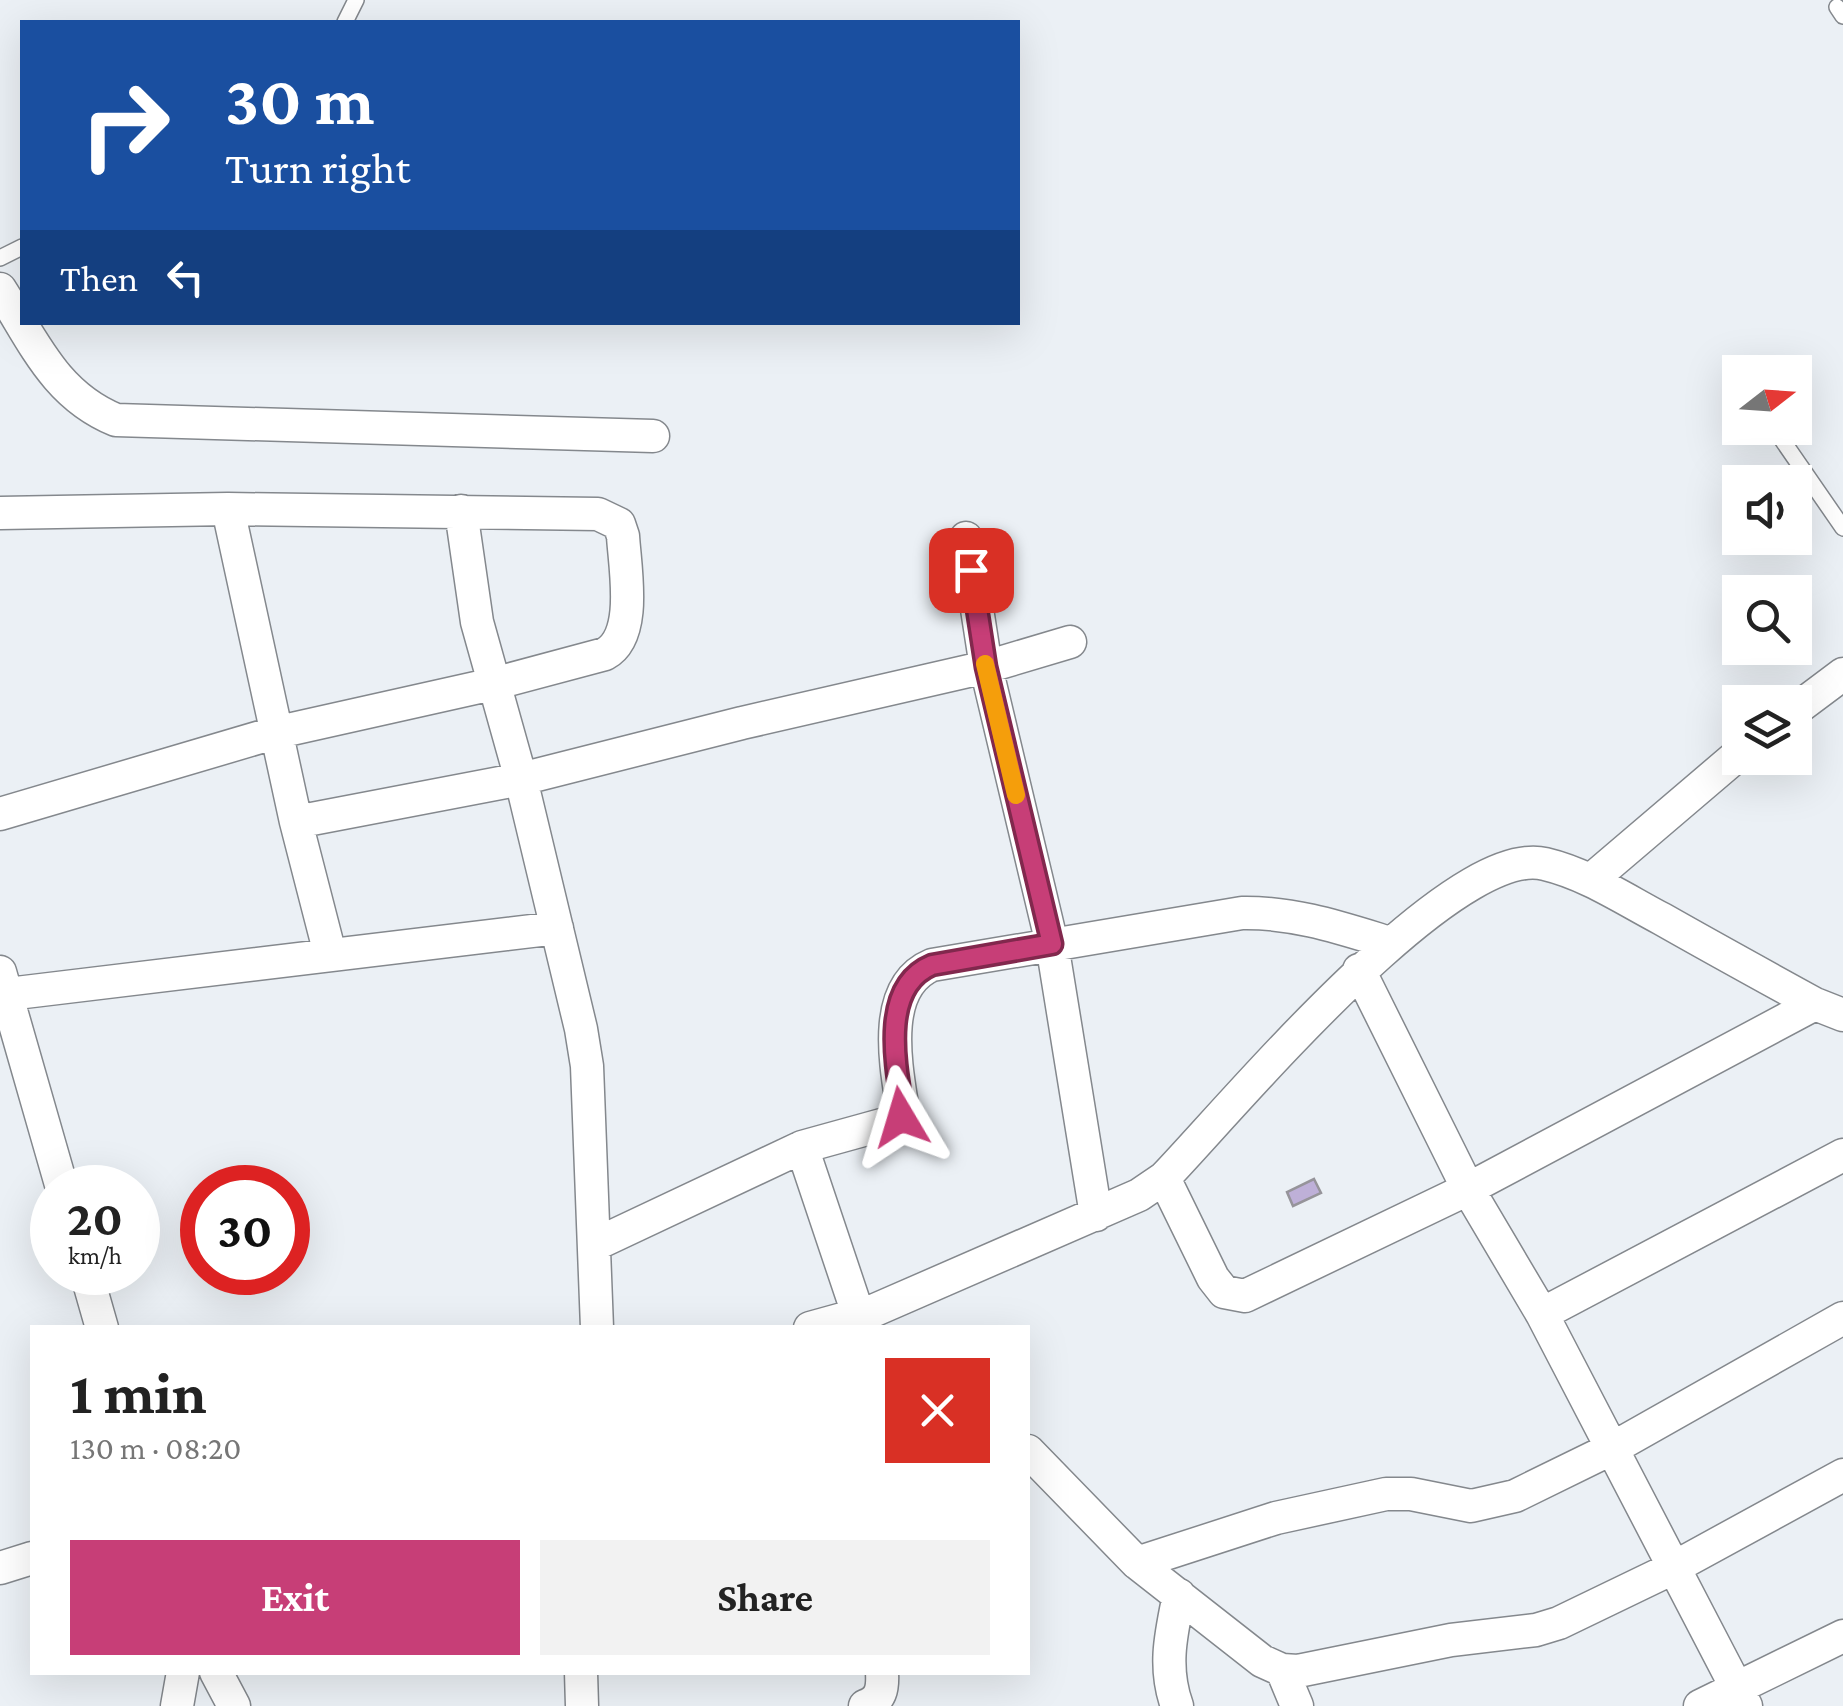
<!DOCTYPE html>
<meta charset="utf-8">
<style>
:root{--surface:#fff;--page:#f2f2f2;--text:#222;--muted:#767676;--accent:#c73e77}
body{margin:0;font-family:"Crimson Pro",serif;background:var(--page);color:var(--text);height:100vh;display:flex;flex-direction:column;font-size:38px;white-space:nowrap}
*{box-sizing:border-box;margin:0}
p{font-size:32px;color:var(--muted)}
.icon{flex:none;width:55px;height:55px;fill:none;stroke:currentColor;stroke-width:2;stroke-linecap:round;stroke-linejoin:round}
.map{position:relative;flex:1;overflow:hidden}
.panel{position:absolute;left:30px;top:1325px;width:1000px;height:350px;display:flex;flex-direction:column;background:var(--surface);border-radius:0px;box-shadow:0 10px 40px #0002}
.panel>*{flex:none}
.hud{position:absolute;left:20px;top:20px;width:1000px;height:305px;border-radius:0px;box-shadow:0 10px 40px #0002;background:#1a4fa0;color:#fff;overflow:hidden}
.needle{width:65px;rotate:73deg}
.fabs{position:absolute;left:1722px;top:355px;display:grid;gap:20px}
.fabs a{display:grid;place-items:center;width:90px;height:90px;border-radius:0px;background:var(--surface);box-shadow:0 10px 40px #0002;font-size:50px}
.speed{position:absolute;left:30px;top:1165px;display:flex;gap:20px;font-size:50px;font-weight:700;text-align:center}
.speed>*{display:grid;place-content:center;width:130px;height:130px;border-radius:50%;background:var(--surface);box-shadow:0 10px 40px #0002;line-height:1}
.speed small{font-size:25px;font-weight:400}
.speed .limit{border:15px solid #d22;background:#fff;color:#111}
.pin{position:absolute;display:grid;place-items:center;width:85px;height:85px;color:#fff;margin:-42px;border-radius:20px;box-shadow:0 5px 15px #0006}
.me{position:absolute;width:110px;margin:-55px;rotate:353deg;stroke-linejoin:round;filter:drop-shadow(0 0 8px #0008)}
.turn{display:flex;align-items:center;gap:35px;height:210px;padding:0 40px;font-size:45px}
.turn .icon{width:130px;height:130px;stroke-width:2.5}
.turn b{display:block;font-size:70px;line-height:85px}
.then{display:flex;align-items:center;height:95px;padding:0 40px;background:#0003;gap:20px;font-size:38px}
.round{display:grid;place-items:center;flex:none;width:105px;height:105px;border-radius:0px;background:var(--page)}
.summary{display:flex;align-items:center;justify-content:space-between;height:170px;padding:0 40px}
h1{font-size:60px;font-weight:700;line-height:75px}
.cta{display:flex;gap:20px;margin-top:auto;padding:20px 40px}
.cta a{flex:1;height:115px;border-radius:0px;background:var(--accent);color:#fff;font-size:40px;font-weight:700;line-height:115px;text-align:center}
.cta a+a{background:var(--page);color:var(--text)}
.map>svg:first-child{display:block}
</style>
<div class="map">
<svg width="1843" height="1706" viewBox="0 0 1843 1706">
<rect width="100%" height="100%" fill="#ebf0f5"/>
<!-- building -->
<path fill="#beb0d8" stroke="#96949a" stroke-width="2.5" d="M1314 1179 1321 1193 1293 1206 1287 1192Z"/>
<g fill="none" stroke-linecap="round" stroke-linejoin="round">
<defs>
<path id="service" d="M1837 7 1843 16
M345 22 356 0
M0 258 22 247
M1774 428 1843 528"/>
<path id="minor" d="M0 289C34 342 55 395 116 420L653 436
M228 509 296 822 521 779 742 723 986 667 1070 642
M461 511 477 622 521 779 581 1029 587 1066 597 1328
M0 513 228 509 598 514 619 524 623 536C625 569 638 636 605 654L493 684 274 733 0 814
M966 538 986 667 1052 944 1096 1215
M1795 710 1843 674
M296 822 330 954
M1591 880 1740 753
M1359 970 1468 1189 1542 1314 1746 1706
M0 972 62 1188
M8 994 557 928
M802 1147 858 1314
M1164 1178 1213 1278 1224 1292 1245 1296 1468 1189 1815 1004
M594 1245 802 1147 896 1121 903 1111C896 1066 880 987 932 965L1242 913C1294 912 1341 928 1390 943
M86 1272 102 1328
M1542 1314 1843 1155
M810 1328 875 1310 1139 1195 1164 1178C1228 1112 1452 841 1545 864 1587 874 1624 899 1662 919 1713 948 1764 976 1815 1004L1843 1015
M1028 1451 1137 1563 1262 1661 1282 1670 1298 1671 1451 1640 1536 1630 1559 1623 1673 1568 1843 1475
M1137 1563 1276 1518 1386 1494H1411L1471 1506 1515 1496 1613 1448 1843 1318
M0 1568 32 1558
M1282 1670 1297 1706
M216 1672 234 1706
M581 1672 582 1706
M177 1706 183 1672
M865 1706C881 1700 883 1689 882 1672
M1177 1706C1163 1667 1171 1634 1179 1595
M1700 1706 1843 1636"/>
</defs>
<!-- service casing -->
<use href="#service" stroke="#84888d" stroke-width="18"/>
<!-- minor casing -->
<use href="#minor" stroke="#84888d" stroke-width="35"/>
<!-- service -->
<use href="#service" stroke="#fff" stroke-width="15"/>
<!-- minor -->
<use href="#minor" stroke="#fff" stroke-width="32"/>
</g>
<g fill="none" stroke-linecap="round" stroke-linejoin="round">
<defs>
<path id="route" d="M901 1117 903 1111C896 1067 879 987 932 965L1052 944 986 667 971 570"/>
</defs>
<!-- route casing -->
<use href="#route" stroke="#81284d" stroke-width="25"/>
<!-- route -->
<use href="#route" stroke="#c73e77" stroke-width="18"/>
<!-- slow -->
<path stroke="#f59e0b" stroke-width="18" d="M985 664 1016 795"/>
</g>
</svg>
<div class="fabs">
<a><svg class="needle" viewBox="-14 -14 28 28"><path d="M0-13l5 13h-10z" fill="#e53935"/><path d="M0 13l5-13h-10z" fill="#767676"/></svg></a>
<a><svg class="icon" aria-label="sound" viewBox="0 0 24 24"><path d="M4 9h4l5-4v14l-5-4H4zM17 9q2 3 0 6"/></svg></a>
<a><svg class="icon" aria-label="search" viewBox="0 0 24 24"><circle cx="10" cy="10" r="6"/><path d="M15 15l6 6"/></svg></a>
<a><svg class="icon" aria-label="layers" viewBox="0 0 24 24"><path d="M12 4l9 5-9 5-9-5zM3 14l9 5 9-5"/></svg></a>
</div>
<div class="speed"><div>20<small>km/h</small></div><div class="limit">30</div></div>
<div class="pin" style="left:971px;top:570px;background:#d93025"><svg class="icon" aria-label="arrive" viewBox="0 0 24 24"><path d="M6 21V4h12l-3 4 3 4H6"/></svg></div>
<svg class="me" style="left:901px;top:1117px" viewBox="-20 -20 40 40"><path d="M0-17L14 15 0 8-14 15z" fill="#c73e77" stroke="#fff" stroke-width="4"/></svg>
<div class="hud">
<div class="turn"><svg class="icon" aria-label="right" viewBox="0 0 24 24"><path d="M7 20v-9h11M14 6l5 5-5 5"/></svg><div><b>30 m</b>Turn right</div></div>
<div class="then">Then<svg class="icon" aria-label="left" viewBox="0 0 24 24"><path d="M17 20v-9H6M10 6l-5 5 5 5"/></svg></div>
</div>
<section class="panel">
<div class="summary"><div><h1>1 min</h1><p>130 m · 08:20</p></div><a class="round" style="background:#d93025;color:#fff"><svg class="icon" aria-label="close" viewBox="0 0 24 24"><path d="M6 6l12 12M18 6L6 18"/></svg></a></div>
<div class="cta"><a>Exit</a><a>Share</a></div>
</section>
</div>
